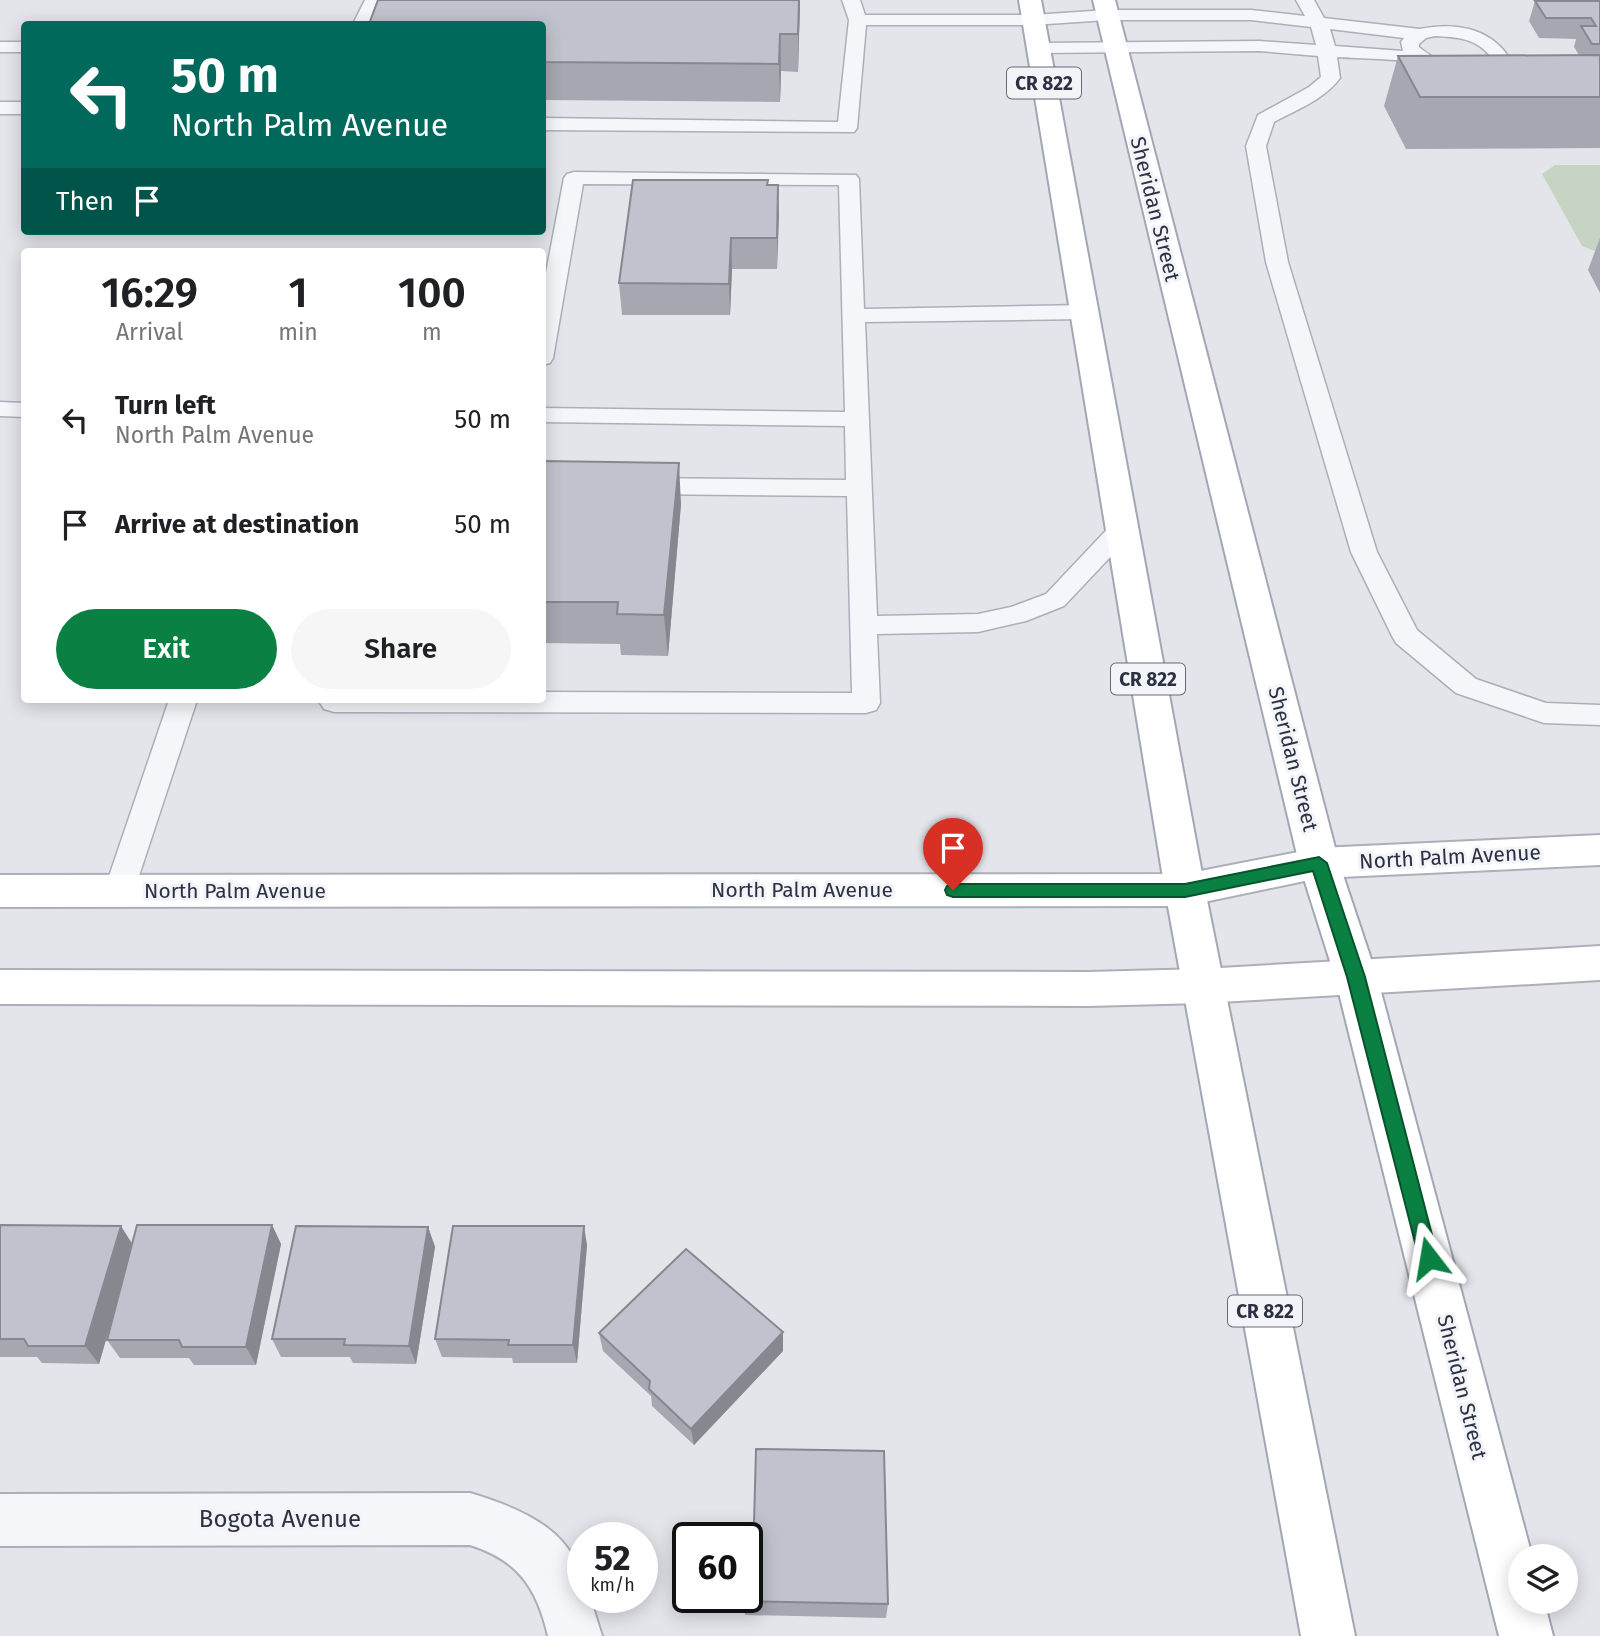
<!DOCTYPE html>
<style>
:root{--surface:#fff;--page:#f6f6f6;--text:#202124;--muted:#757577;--accent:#0b8043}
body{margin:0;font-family:"Fira Sans",sans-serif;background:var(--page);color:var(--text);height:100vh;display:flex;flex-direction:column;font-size:26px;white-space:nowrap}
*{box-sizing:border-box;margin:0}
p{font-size:23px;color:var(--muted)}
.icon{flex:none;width:38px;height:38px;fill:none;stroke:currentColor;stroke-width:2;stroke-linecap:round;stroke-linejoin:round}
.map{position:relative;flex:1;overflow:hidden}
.side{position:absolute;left:21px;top:248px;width:525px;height:455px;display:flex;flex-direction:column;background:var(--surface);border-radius:7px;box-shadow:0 4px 18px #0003}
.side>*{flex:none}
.guide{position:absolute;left:21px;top:21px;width:525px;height:214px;border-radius:7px;box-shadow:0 4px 18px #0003;background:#00695c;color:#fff;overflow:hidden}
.buttons{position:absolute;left:1508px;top:1544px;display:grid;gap:14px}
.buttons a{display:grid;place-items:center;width:70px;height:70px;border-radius:50%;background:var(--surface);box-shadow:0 4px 18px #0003;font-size:35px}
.speed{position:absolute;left:567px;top:1522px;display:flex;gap:14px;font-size:35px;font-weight:700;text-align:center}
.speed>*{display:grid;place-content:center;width:91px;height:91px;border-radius:50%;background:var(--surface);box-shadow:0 4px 18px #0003;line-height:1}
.speed small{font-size:18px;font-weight:400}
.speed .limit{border:4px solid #111;border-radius:10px;background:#fff;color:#111}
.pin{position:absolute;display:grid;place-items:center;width:60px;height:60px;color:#fff;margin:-72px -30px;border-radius:50% 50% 50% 0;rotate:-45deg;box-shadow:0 0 7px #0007}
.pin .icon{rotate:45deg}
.me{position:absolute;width:77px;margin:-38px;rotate:346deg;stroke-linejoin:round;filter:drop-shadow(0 0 5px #0008)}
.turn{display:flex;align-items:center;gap:24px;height:147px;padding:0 35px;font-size:32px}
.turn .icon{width:91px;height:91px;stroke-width:2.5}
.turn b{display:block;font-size:49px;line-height:60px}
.then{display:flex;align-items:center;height:66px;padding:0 35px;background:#0003;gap:14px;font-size:26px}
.eta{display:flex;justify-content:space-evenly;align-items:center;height:119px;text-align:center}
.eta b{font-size:42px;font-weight:600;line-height:49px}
.cta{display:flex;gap:14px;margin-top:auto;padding:14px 35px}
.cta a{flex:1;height:80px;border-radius:42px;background:var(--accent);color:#fff;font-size:28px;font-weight:600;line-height:80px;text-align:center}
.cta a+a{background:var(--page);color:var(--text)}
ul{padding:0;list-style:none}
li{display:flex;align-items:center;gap:21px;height:105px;padding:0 35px}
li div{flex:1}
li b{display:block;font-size:26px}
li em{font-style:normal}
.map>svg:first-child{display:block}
</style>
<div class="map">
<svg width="1600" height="1636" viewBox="0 0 1600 1636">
<rect width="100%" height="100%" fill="#e3e5eb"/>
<!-- green -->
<path fill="#c6d4c4" d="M1555 165H1600V253L1582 246 1542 174Z"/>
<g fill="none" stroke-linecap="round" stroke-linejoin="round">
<defs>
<path id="lane" d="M365 0H383L371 24H353Z
M842 0H860L865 15H1033L1107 10H1251L1305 16 1296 0H1314L1324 18 1420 29C1453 22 1488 27 1508 56 1485 89 1450 73 1419 64 1399 58 1359 59 1337 57L1340 78C1325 99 1296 110 1274 122L1266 146 1288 262 1377 552 1417 630 1476 679 1546 703 1600 705V725L1544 723 1456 693 1396 643 1392 636 1351 552 1266 262 1246 146 1258 115 1309 87 1321 77 1318 56 1259 51 1038 53 1029 48 1038 43 1259 41 1316 45 1311 27 1251 20H1107L1033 25H866L857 128 854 132 542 130V118L838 122 849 20ZM1330 29 1404 38 1401 42 1403 51 1335 46ZM1435 36C1456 37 1476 38 1490 56 1472 76 1436 62 1419 47V44L1426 38Z
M0 42H24V52H0Z
M0 102H24V114H0Z
M574 172 856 175 859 179 864 309 1084 305 1092 307 1095 312 1092 317 1084 319 865 322 877 616 978 614 1011 607 1046 594 1113 523 1122 521 1131 523 1135 529 1131 535 1064 606 1026 621 978 632 877 634 880 703 876 710 866 713 334 712 324 709 318 700H542V692L852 693 847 496 639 494 630 491 627 486 630 481 639 478 846 480 845 426 542 422V408L845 412 839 185 583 184 553 358 550 363 542 365V294L564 178 567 174Z
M0 402 24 403V417L0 416Z
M169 700H197L134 891 130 900 119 903 108 900 104 891Z"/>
<path id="street" d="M470 1493C523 1509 583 1533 583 1598H590L602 1636H548C537 1588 518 1560 470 1545L0 1546V1494Z"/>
<path id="secondary" d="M1600 835V865L1319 878 1185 906 0 907V875L1185 874 1319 848Z
M1600 946V980L1203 1003 1088 1006 0 1004V970L1088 972 1203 969Z"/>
<path id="primary" d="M1019 0H1041L1205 890 1355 1636H1301L1165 890Z
M1093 0H1115L1339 863 1377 977 1532 1556H1521V1601H1544L1553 1636H1499L1335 977 1299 863Z"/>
</defs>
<!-- lane casing -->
<use href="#lane" stroke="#acafb9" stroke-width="3"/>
<!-- street casing -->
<use href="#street" stroke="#acafb9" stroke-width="4"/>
<!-- secondary casing -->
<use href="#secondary" stroke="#acafb9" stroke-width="4"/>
<!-- primary casing -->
<use href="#primary" stroke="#a2a7b6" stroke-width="4"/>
<!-- lane -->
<use href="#lane" fill="#f5f6f9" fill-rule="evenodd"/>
<!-- street -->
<use href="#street" fill="#f5f6f9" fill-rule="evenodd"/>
<!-- secondary -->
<use href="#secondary" fill="#fff" fill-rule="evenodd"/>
<!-- primary -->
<use href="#primary" fill="#fff" fill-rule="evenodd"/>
</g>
<!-- wall -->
<path fill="#a5a8b0" d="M800 0 798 72 781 71 780 102 542 100V24Z
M1535 1H1600V148L1406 149 1384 106 1398 56 1579 55 1574 47 1576 39 1539 38 1529 21Z
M778 185 777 269H732L730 315H622L619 283Z
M1600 238V293L1588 270Z
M542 461 681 504 668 656 621 655 620 644 542 643Z
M0 1225 132 1244 272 1225 281 1244 256 1365H194L189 1358H120L107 1340 121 1288 99 1364 42 1363 37 1357H0Z
M428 1227 435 1247 416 1364 353 1363 350 1357H281L272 1339Z
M587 1245 577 1363H513L512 1358 442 1357 435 1339Z
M783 1332V1351L694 1445 652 1406 651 1396 603 1351 599 1333Z
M743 1598 888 1604 886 1618 745 1615Z"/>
<!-- shaded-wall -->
<path fill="#868890" d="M799 0H800L798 72V34Z
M780 34 781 71 780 102 779 64Z
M778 185 779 216 777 269V238Z
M731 238 732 269 730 315 729 284Z
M679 463 681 504 668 656 664 615Z
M272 1225 281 1244 256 1365 246 1347Z
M121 1226 133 1245 99 1364 85 1346Z
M584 1226 587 1245 577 1363 573 1345Z
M428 1227 435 1247 416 1364 409 1346Z
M783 1332V1351L694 1445 691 1429Z"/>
<!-- building -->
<path fill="#c0c3cd" stroke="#868890" stroke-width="2" d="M378 0H799L798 34H780L779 64 542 62V24H369Z
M1535 1H1600V44H1592L1581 26H1596L1591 18H1546Z
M1600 55V97H1420L1398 56Z
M633 180H768L767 185H778L777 238H731L729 284 619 283Z
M542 461 679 463 664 615 617 614 618 602H542Z
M0 1225 121 1226 85 1346H28L24 1339H0Z
M137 1225H272L246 1347H182L179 1340H107Z
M296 1226 428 1227 409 1346 344 1345 345 1339H272Z
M453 1226H584L573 1345H508L509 1340 435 1339Z
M686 1249 783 1332 691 1429 649 1389 650 1381 599 1333Z
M756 1449 884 1451 888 1604 743 1601V1598H747V1538H746V1528L754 1523Z"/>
<!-- route -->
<path fill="#0b8043" stroke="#07532c" stroke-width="2" d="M1319 857 1327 863 1365 977 1438 1258 1436 1265 1429 1267 1422 1265 1419 1258 1347 977 1313 871 1185 897H953L947 895 945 890 947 886 953 884H1185Z"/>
<g text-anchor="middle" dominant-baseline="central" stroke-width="6" stroke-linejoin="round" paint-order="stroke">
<!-- shield labels -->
<g fill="#f2f4f8" stroke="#676b79" stroke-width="2">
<rect x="1007" y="67.5" width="74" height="31" rx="5"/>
<rect x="1111" y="663.5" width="74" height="31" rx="5"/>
<rect x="1228" y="1295.5" width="74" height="31" rx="5"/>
</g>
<g font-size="19" font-weight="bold" fill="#2b3043">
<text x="1044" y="83">CR 822</text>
<text x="1148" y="679">CR 822</text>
<text x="1265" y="1311">CR 822</text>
</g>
<!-- street labels -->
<g font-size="21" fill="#2b3043" stroke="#f2f4f8">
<text transform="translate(1155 209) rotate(76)">Sheridan Street</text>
<text transform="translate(1293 759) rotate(76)">Sheridan Street</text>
<text transform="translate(1450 857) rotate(-3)">North Palm Avenue</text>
<text x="802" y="890">North Palm Avenue</text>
<text x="235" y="891">North Palm Avenue</text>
<text transform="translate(1462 1387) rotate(76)">Sheridan Street</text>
</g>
<!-- near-street labels -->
<g font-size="24" fill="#2b3043" stroke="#f2f4f8">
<text x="280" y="1519">Bogota Avenue</text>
</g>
</g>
</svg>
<div class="buttons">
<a><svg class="icon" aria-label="layers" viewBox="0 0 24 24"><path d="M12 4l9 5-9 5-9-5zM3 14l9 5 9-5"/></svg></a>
</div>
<div class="speed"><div>52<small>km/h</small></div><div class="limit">60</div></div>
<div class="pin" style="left:953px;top:890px;background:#d93025"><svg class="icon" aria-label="arrive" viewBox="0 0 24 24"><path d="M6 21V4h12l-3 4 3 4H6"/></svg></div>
<svg class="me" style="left:1429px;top:1258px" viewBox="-20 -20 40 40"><path d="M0-17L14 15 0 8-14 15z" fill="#0b8043" stroke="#fff" stroke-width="4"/></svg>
<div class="guide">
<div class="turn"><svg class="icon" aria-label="left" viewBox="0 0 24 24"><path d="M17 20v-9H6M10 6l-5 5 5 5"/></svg><div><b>50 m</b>North Palm Avenue</div></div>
<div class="then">Then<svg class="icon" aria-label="arrive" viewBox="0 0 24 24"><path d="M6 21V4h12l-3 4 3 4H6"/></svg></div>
</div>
<section class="side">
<div class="eta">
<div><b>16:29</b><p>Arrival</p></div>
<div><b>1</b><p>min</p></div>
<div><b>100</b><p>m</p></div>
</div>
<ul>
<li><svg class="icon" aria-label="left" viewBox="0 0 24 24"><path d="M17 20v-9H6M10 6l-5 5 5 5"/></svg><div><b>Turn left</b><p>North Palm Avenue</p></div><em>50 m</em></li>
<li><svg class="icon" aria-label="arrive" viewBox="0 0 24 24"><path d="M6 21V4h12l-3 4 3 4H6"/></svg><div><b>Arrive at destination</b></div><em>50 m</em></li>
</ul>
<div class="cta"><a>Exit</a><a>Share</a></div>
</section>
</div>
